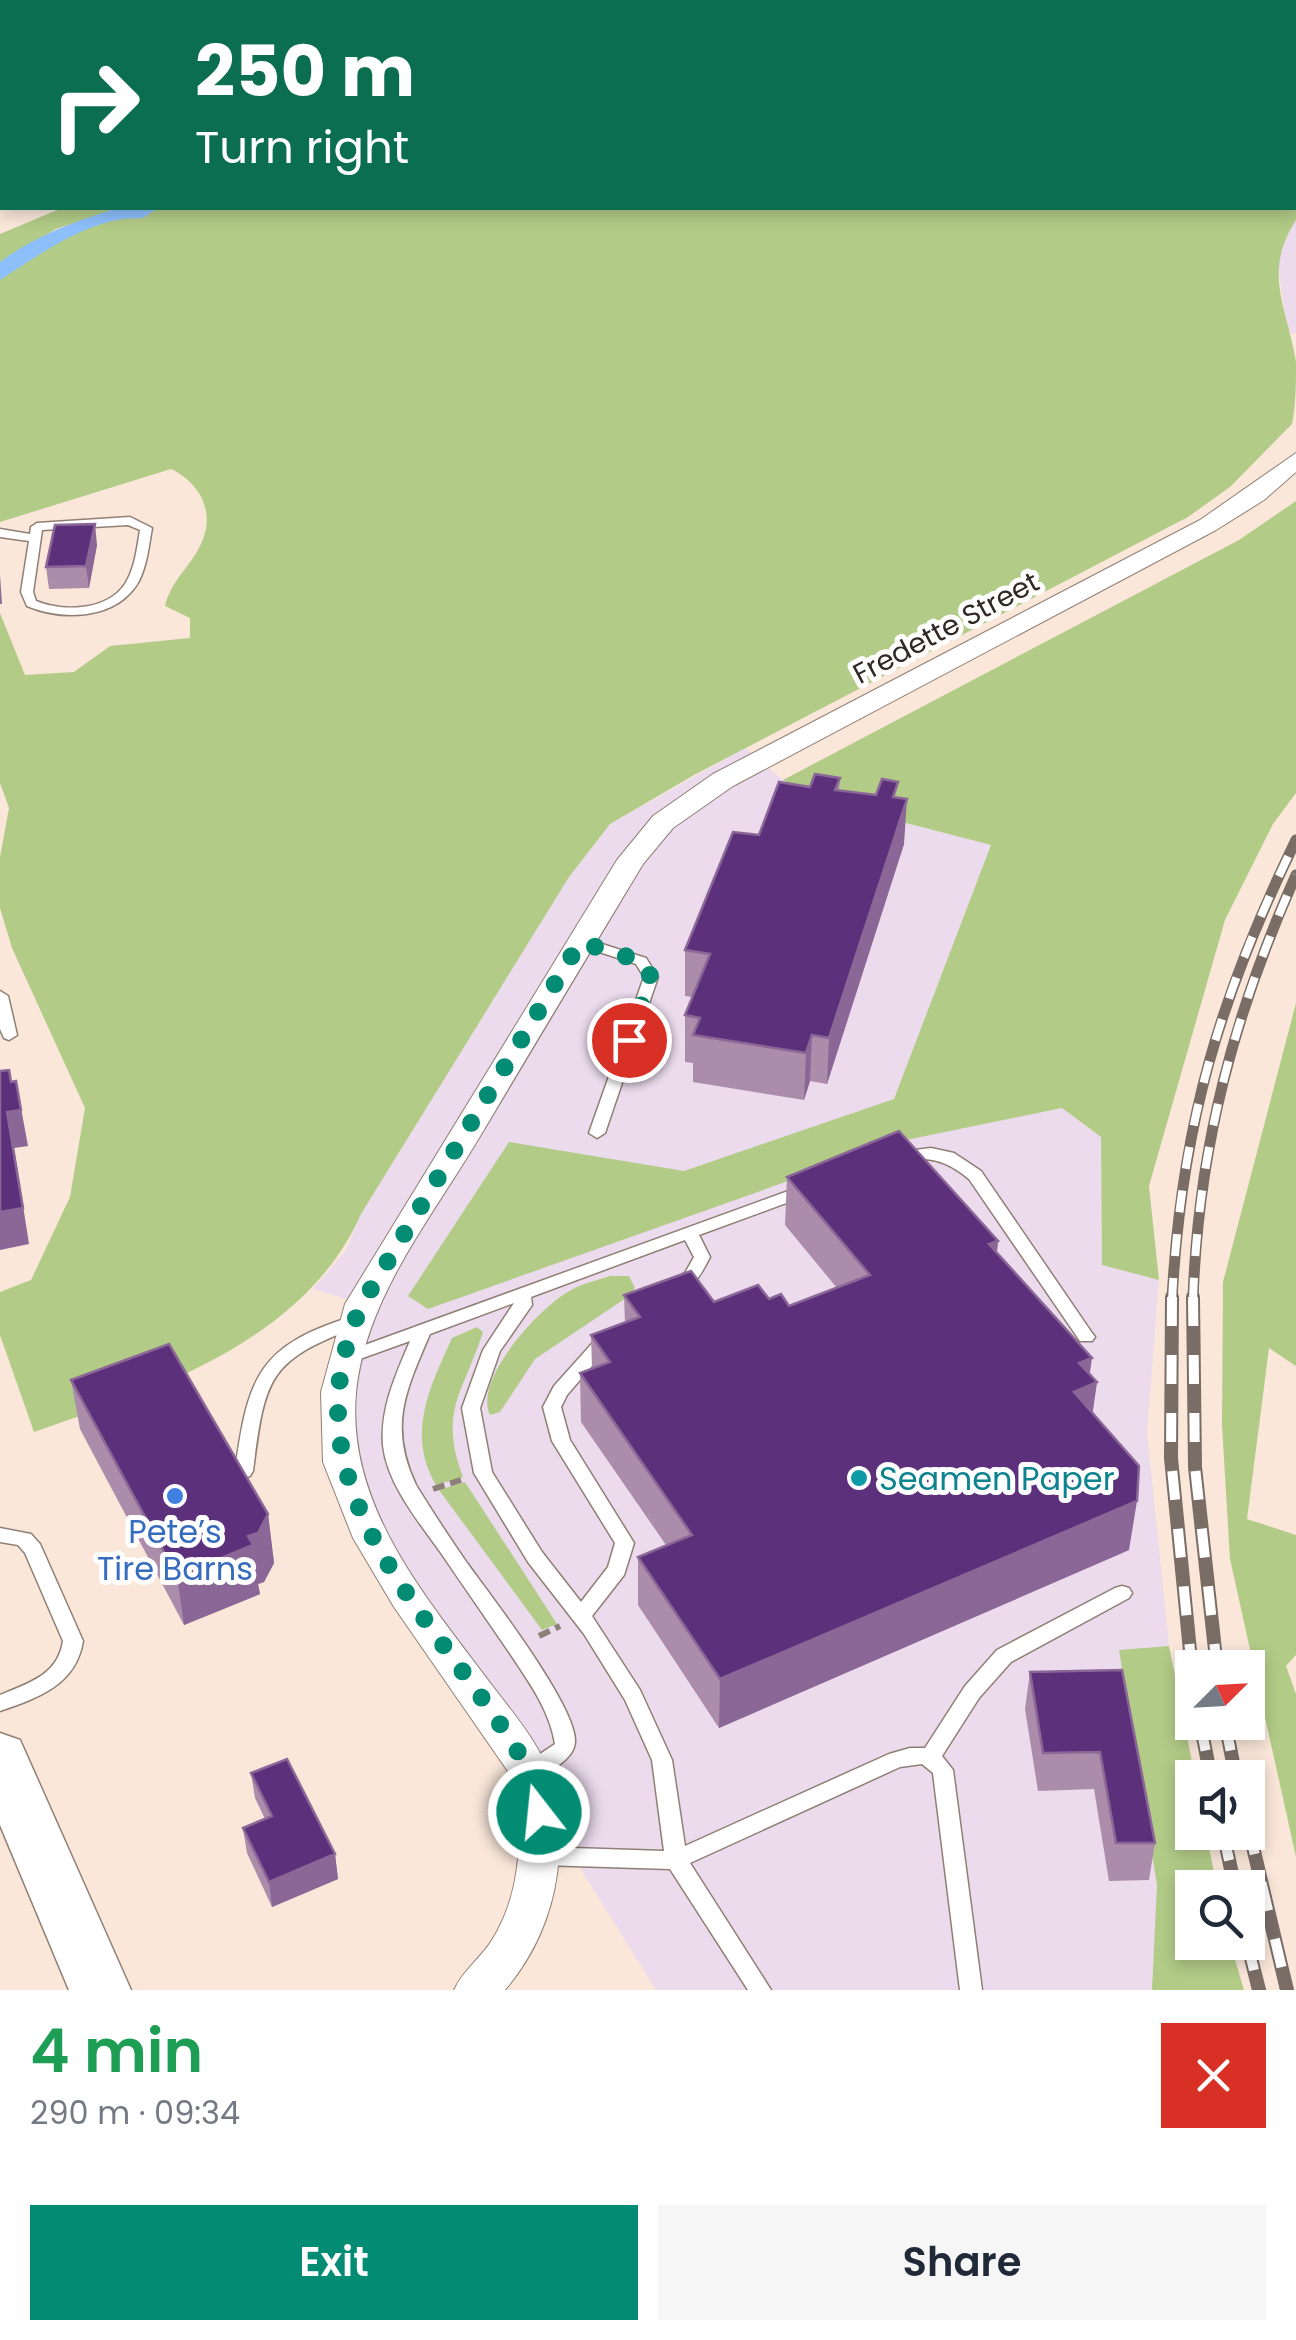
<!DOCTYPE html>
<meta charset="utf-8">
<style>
:root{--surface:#fff;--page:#f6f6f7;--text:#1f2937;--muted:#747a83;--accent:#018c73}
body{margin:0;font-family:Poppins,sans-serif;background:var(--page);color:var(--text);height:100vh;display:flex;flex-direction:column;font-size:38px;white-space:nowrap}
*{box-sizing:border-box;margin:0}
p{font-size:32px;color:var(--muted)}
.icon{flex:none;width:55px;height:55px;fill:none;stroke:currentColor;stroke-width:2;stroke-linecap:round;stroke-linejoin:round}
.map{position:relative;height:1990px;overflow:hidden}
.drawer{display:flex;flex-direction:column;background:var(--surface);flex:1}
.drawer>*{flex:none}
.top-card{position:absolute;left:0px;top:0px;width:1298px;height:210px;box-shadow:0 5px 15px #0003;background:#0b6e4f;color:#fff;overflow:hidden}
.needle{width:65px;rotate:66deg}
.controls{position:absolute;left:1175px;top:1650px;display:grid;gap:20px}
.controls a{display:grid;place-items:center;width:90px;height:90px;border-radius:0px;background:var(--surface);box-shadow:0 5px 15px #0003;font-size:50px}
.pin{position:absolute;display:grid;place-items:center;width:85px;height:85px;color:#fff;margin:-42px;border:5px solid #fff;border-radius:50%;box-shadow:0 2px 10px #0007}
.me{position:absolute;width:110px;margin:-55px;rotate:344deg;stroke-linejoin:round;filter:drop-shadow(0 0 8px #0008)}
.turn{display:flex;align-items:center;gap:35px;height:210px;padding:0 30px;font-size:45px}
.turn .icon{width:130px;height:130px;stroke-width:2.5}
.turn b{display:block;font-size:70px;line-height:85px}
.round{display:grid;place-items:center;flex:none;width:105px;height:105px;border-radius:0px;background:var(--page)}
.overview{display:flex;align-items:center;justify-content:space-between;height:170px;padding:0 30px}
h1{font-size:60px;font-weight:600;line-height:75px;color:#1e9e55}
.primary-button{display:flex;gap:20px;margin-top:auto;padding:20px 30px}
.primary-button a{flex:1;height:115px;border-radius:0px;background:var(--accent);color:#fff;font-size:40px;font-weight:600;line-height:115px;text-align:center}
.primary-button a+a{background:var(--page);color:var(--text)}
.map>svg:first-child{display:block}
</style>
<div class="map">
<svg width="1296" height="1990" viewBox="0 0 1296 1990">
<rect width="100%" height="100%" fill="#fae7da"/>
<!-- industrial -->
<path fill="#ebdbed" d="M1296 220V333H1288L1278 265 1281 244Z
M745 748 783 780 821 801 991 845 894 1099 901 1140 1063 1108 1101 1137 1102 1265 1159 1280 1147 1432 1169 1646 1195 1777 1192 1832 1206 1833 1217 1887 1192 1888V1942L1230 1943 1244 1990H656L423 1616 346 1481 362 1304 313 1289 346 1250 361 1214 569 877 610 824Z"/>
<!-- green -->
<path fill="#b2cb87" d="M373 0H1246L1250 2H371Z
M1296 18V220C1262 273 1287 306 1296 362 1296 382 1296 405 1292 424L1230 487 1188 517 694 775 610 824 569 877 361 1214C305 1341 156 1390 34 1432L0 1335V1292L31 1280 70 1197 85 1108 12 948 0 908V857L9 808 0 783V613L25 675 74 672 110 646 190 638V618L165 606C171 579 194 564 203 539 215 509 197 481 171 469L0 522V272L49 238 139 208H1295Z
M62 208H118L56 229 0 262V234Z
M1296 501V793L1273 824 1225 920 1149 1186 1159 1280 1102 1265 1101 1137 1062 1108 901 1141 428 1309 408 1296 509 1142 684 1171 894 1099 991 845 821 801 783 780 1239 540Z
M1296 1003V1366L1269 1348 1247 1519 1296 1535V1655L1286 1666 1296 1694V1857L1230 1559 1222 1425 1223 1282Z
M610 1276H629L635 1288 629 1296 535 1359 500 1412 490 1415C473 1380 537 1311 566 1293 579 1284 595 1281 610 1276Z
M477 1327 483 1332C464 1392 438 1411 463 1477L436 1485C406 1434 430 1387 452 1338Z
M465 1482 557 1624 542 1630 439 1490Z
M1169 1646 1195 1777 1192 1832 1206 1833 1217 1887 1192 1888V1942L1230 1943 1244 1990H1152L1157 1885 1119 1650Z"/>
<!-- water -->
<path fill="#8dbffb" d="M118 208H158L143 218C91 216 44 252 0 280V262C36 235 76 221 118 208Z"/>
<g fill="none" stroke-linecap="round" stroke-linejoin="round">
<!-- stream -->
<path stroke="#8dbffb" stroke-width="5" d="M305 0 310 2"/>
<defs>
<path id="lane" d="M0 59 2 60V65H0Z
M2 99V105L0 106V100Z
M130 517 152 528C149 545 147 565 139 581 117 620 63 621 27 606L21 592 29 541 0 537V529L30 534 31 527 37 523ZM128 525 140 530C137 548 135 568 125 584 107 611 63 612 36 601L33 592 42 530Z
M580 937 646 958 658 977 605 1133 597 1138 589 1133 644 977 636 964 575 944 573 941Z
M0 991 8 996 17 1035 9 1040 4 1038 0 1029Z
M931 1148 954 1153 981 1171 1092 1333 1095 1337 1092 1341H1080L969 1179C946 1160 928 1155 899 1162L891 1157 899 1152Z
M802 1186 808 1187 810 1191 808 1195 699 1235 710 1257C701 1274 693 1293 671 1289L669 1285 671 1281 685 1273 694 1257 685 1240 531 1297 532 1305 500 1351 480 1408 492 1472 542 1552 581 1602 608 1567 615 1543 552 1441 543 1407 554 1386 597 1338H609L612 1342 609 1346 567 1395 561 1407 570 1440 634 1543 624 1575 592 1616 640 1690 672 1760 685 1846 889 1754 910 1748H925L965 1686 997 1650 1115 1588 1122 1586 1129 1588 1132 1593 1129 1598 1011 1662 979 1698 942 1756 953 1770 982 1990H960L933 1773 922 1764 900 1767 690 1863 771 1990H748L670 1869 542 1865 535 1862 532 1856 535 1850 542 1847 664 1851 652 1760 625 1700 584 1634 528 1562 474 1473 462 1408 483 1350 514 1303 430 1334C406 1390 388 1426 416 1485 432 1511 449 1537 467 1563 491 1596 577 1707 575 1742 574 1761 544 1775 529 1780L522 1778 519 1772 522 1766 555 1744C550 1711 529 1682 511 1655 488 1621 464 1587 441 1553 419 1522 387 1484 383 1445 380 1409 396 1374 410 1341L346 1364 340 1362 337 1358 340 1354Z
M354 1316 360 1318 363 1322 360 1326C268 1360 265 1377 253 1471L250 1476 244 1478 238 1476 235 1471C248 1377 258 1345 354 1316Z
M0 1528 31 1534 40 1544 83 1641C76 1685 38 1698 0 1711V1695C29 1683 58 1675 63 1641L25 1553 18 1545 0 1542Z"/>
<path id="street" d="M1296 453V472L1264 500 1216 530 733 786 673 828 643 864C587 957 531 1050 476 1143 429 1221 365 1300 356 1393 346 1508 430 1602 494 1688 517 1718 542 1747 553 1784 563 1813 561 1844 557 1874 551 1917 533 1957 505 1990H454C463 1970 481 1958 492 1940 522 1893 527 1820 507 1770L394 1607 353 1538 323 1462 321 1392 345 1304 617 860 653 816 713 774 1200 520Z"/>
<path id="secondary" d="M0 1733 20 1740 131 1990H69L0 1825Z"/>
</defs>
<!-- lane casing -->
<use href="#lane" stroke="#907f74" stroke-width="3"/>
<!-- street casing -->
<use href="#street" stroke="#907f74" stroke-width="2"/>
<!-- secondary casing -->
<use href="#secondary" stroke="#907f74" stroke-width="3"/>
<!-- path -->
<path stroke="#8d8078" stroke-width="6" stroke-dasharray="12 6" stroke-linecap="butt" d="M433 1489 461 1480
M539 1636 560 1626"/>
<!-- lane -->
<use href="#lane" fill="#fff" fill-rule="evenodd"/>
<!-- street -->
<use href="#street" fill="#fff" fill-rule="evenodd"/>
<!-- secondary -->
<use href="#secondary" fill="#fff" fill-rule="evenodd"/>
<defs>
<path id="rail-far1" d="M1172 1300C1181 1125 1220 996 1296 840
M1193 1300C1198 1147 1234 1014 1296 875"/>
<path id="rail" d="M1172 1297 1171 1458 1192 1671
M1193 1297 1195 1467 1217 1668
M1200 1722 1211 1778
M1225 1722 1236 1778
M1248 1826 1287 1990
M1223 1832 1235 1888
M1247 1942 1259 1990"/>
</defs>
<!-- rail-far1 casing -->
<use href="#rail-far1" stroke="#796d66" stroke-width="11"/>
<!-- rail casing -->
<use href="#rail" stroke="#796d66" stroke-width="14"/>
<!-- rail-far1 -->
<use href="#rail-far1" stroke="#fff" stroke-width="8" stroke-dasharray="22" stroke-linecap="butt"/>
<!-- rail -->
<use href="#rail" stroke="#fff" stroke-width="10" stroke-dasharray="29" stroke-linecap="butt"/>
</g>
<!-- wall -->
<path fill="#ab8caa" d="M97 545 89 588 49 589 46 567Z
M840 778 839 790 896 798 904 844 827 1084 810 1081 804 1100 693 1082V1063L685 1062V1015L692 997 685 996V950L810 787Z
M787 1177 998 1241 997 1252 1097 1382 1092 1413 1129 1550 719 1728 638 1605V1557L666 1545 581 1422 580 1373 592 1369 591 1335 625 1323 624 1295 714 1302 769 1299 789 1306 837 1288 785 1225Z
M71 1380 268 1514 274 1563 264 1582 258 1584 260 1594 184 1625 80 1429Z
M1122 1670 1155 1843 1149 1880 1109 1881 1094 1789 1038 1791 1025 1709 1030 1672Z
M251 1773 335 1854 338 1879 272 1907 247 1853 243 1828 265 1819 255 1798Z"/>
<!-- shaded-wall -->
<path fill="#8b6797" d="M95 524 97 545 89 588 86 566Z
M0 575 2 604H0Z
M907 799 904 844 827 1084 829 1038Z
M812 1035 810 1081 804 1100 806 1053Z
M16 1081 28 1146 14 1148 29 1244 0 1250V1212L7 1112Z
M998 1241 993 1289 989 1244Z
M1092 1358 1088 1386 1097 1382 1090 1431 1074 1392 1079 1363Z
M1137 1501 1129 1550 719 1728 720 1679Z
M268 1514 274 1563 264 1582 258 1584 260 1594 184 1625 177 1576 248 1536Z
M335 1854 338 1879 272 1907 269 1882Z"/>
<!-- building -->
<path fill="#5c307a" stroke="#8b6797" stroke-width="2.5" d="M95 524 86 566 46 567 55 525Z
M815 774 840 778 835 790 876 795 882 779 898 782 893 797 907 799 829 1038 812 1035 806 1053 693 1035 700 1018 685 1015 710 954 685 950 733 832 759 835 779 782 810 787Z
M9 1070 11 1082 16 1081 21 1110 7 1112 23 1208 0 1212V1071Z
M899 1131 998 1241 989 1244 1092 1358 1079 1363 1097 1382 1074 1392 1139 1466 1137 1501 720 1679 638 1557 692 1535 580 1373 610 1362 591 1335 640 1317 624 1295 691 1271 714 1302 758 1285 769 1299 781 1294 789 1306 870 1275 787 1177Z
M169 1344 268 1514 258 1533 248 1536 253 1545 177 1576 71 1380Z
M1122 1670 1155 1843H1116L1100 1752 1043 1753 1030 1672Z
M287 1759 335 1854 269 1882 243 1828 272 1816 251 1773Z"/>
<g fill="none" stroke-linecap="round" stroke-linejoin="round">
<!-- route -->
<path stroke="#018c73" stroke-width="18" stroke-dasharray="0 32.4" d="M539 1812 529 1772 518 1752C431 1610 279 1487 362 1304L580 942 641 961 651 977 629 1040"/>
</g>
<!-- markers -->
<circle fill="#0f9aa8" stroke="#fff" stroke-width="4" cx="859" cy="1478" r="10"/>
<circle fill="#3f7fe0" stroke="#fff" stroke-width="4" cx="175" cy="1496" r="10"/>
<g text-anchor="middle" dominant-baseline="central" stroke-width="10" stroke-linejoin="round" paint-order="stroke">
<!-- street labels -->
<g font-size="28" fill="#2f2824" stroke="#fff">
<text transform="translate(946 628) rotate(-28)">Fredette Street</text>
</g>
<!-- near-culture labels -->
<g font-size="32" fill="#0d838f" stroke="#fff" text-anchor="start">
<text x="879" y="1478">Seamen Paper</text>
</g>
<!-- near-shop labels -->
<g font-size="32" fill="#366cbe" stroke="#fff">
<text x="175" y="1531">Pete’s<tspan x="175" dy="37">Tire Barns</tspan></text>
</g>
</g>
</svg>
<div class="controls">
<a><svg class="needle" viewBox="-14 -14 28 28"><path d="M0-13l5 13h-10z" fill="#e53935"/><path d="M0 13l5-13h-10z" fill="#747a83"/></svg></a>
<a><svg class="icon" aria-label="sound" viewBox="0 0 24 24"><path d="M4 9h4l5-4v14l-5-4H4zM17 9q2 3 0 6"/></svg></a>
<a><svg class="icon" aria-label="search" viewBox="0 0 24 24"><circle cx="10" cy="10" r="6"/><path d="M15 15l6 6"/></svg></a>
</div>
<div class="pin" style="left:629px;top:1040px;background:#d93025"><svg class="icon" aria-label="arrive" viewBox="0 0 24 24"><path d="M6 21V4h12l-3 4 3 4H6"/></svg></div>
<svg class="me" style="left:539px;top:1812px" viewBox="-20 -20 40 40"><circle r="17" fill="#018c73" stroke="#fff" stroke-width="3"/><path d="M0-11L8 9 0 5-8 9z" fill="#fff"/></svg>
<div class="top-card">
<div class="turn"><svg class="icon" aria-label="right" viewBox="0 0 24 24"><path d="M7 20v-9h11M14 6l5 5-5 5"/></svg><div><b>250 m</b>Turn right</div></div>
</div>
</div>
<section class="drawer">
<div class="overview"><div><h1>4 min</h1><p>290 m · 09:34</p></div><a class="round" style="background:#d93025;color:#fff"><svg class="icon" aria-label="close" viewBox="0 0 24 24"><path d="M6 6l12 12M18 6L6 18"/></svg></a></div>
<div class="primary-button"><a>Exit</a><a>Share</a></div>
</section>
